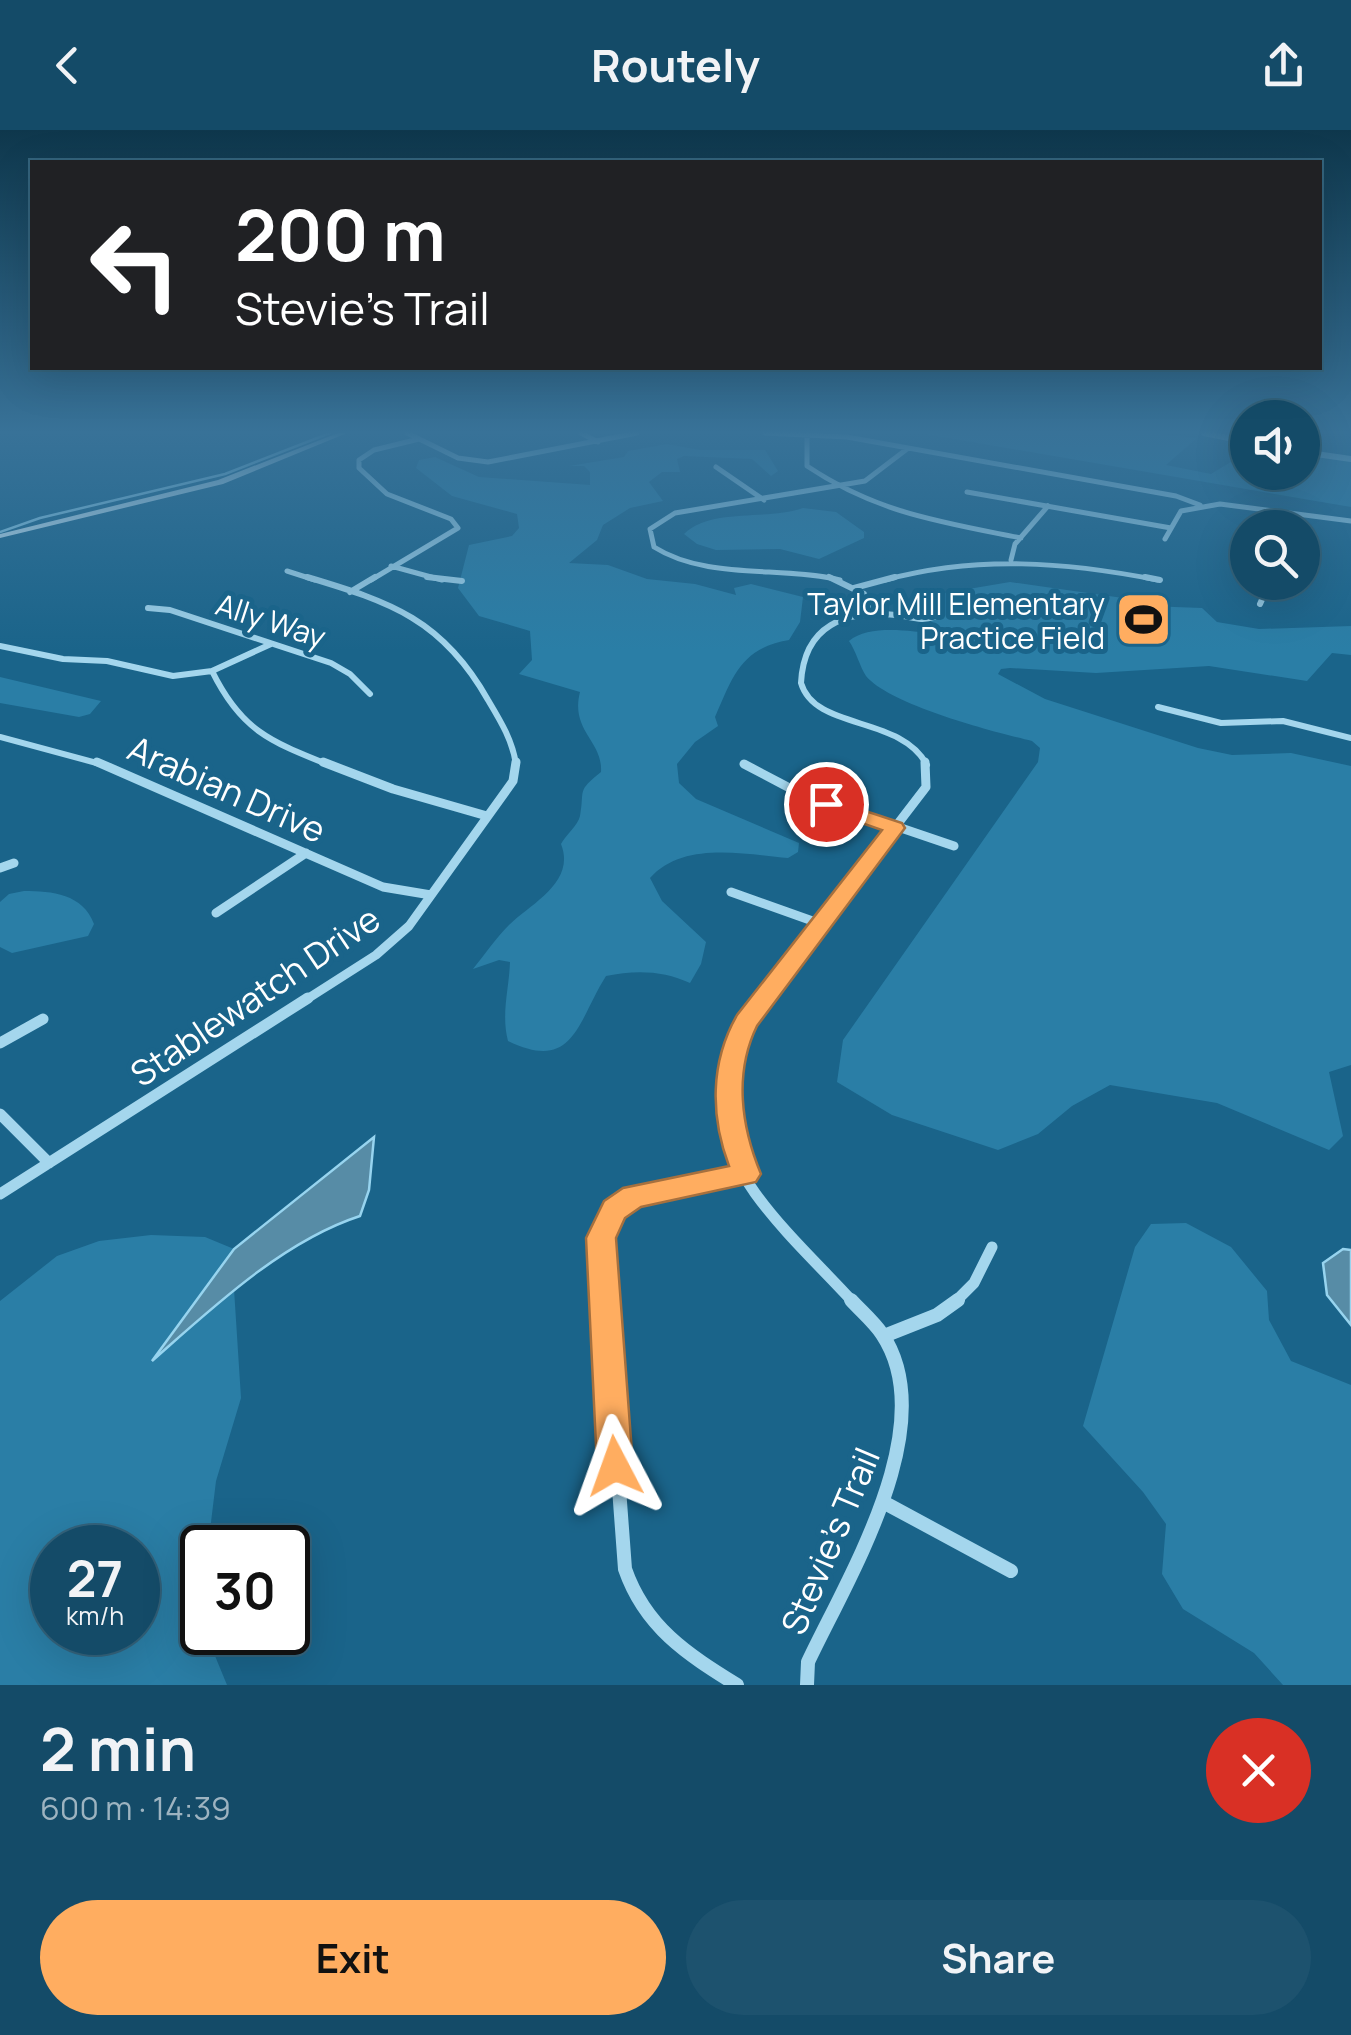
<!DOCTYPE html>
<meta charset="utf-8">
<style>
:root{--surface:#144b68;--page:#1d526e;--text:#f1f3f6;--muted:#9db3c0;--line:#33637c;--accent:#ffad60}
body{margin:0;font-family:Manrope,sans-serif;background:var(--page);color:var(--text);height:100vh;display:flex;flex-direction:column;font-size:38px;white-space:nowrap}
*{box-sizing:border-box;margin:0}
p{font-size:32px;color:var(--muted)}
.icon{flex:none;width:55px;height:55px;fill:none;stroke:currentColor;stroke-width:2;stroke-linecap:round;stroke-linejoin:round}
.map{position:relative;height:1555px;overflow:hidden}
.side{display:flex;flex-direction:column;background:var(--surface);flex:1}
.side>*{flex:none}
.guide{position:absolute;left:30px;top:30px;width:1292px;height:210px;border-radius:0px;box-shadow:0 10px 40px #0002,0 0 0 2px var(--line);background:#202124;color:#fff;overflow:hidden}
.buttons{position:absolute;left:1230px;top:270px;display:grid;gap:20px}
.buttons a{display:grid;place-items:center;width:90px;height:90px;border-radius:50%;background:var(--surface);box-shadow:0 10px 40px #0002,0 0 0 2px var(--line);font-size:50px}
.speed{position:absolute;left:30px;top:1395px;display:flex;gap:20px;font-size:50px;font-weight:700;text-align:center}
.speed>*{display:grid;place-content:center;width:130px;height:130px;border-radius:50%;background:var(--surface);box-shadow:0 10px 40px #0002,0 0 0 2px var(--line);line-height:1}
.speed small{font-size:25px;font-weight:400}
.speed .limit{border:5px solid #111;border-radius:15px;background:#fff;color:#111}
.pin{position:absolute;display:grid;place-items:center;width:85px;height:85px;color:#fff;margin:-42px;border:5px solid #fff;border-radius:50%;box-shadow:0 2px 10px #0007}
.me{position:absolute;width:110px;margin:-55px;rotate:356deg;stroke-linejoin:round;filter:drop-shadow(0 0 8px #0008)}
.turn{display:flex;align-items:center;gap:35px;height:210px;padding:0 40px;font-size:45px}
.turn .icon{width:130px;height:130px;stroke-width:2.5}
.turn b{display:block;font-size:70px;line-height:85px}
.round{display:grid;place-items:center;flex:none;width:105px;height:105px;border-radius:52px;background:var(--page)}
.headline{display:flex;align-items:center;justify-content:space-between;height:170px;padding:0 40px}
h1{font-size:60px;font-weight:700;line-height:75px}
.cta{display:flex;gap:20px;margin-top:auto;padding:20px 40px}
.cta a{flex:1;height:115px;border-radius:60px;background:var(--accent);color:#111;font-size:40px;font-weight:700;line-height:115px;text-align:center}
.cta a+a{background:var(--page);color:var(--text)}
header{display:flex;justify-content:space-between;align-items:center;height:130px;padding:0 40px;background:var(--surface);font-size:45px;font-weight:700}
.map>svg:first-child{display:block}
</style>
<header><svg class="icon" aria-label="back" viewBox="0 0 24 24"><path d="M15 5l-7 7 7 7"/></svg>Routely<svg class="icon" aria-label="share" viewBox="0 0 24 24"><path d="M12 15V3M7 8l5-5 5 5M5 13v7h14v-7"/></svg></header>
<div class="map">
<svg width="1351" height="1555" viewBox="0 0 1351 1555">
<rect width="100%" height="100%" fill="#1a648a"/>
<!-- green -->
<path fill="#2a7ea6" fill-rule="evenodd" d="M919 303H1150L1197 308 1166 335 1211 344 1247 322 1248 342H1302L1303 322 1351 331V377Z
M667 314 700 320H765L778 341 771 346 752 329 684 326 677 329 680 342H662L649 352 663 371 630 378 603 395 597 410 569 433 608 435 647 449 695 454 736 465 734 458 751 454 803 467 800 492 789 510C741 518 733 546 715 587L718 596 695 612 677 634 679 653 696 669 799 713 798 722 788 728C743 724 683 711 650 748L662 771 706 812 701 834 690 853C663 840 634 840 606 846 577 892 574 943 508 911 501 884 509 860 510 832L499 830 473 839C485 824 496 808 509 795 532 773 576 752 561 714 566 705 578 695 580 686 585 659 576 662 601 642 603 611 570 601 580 562L519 544 532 530 530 501 479 486 458 458 469 415 512 406 519 398 517 384 452 366 416 338 419 330 435 327 479 347 590 355V342L584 336H569L624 327 628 321Z
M803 378 836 382 864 402V408L819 429 780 419 716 420 697 414 684 404C712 377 767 391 803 378Z
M1010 452 1144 471 1148 476 1202 478 1217 492 1259 499 1351 496V525L1332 523 1307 551 1209 536 1096 543 1010 538 1001 539 998 544 1045 569 1198 618 1232 625 1291 623 1351 636V935L1329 942 1343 1006 1329 1020 1217 973 1110 955 1072 976 1038 1004 998 1020 892 985 837 952 843 910 1038 632 1040 618 1032 611C994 602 890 575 866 546 860 537 856 521 849 511 869 494 911 501 935 504L930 487 912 486 928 485 921 467Z
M0 547 101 571 90 584 79 587 0 573Z
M24 761C52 761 83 764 94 794L88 806 12 823 0 817V772L9 764Z
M1186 1093 1231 1117 1267 1161 1269 1190 1291 1231 1351 1255V1555H1283L1254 1523 1183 1479 1162 1444 1166 1394 1143 1362 1083 1296 1135 1117 1151 1094Z
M151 1105 205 1107 234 1119 156 1226 234 1159 241 1268 216 1351 208 1417 202 1418 199 1487 227 1555H0V1171L57 1126 99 1111ZM52 1418H138V1502H52Z"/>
<!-- water -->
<path fill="#578ca6" stroke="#97d4ef" stroke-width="2.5" d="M374 1007 369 1060 360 1086C283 1111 212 1178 152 1231L234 1119Z
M1343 1119 1351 1120V1195L1327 1165 1323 1133Z"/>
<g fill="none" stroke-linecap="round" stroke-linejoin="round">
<!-- stream -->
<path stroke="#97d4ef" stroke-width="2.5" d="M0 402 40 388 225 344 330 303"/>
<!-- minor-far4 -->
<path stroke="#a4d6ed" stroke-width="5" d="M407 303 458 328 488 332 637 303
M581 303 598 312
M765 303 847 307 1176 366 1200 375
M807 305V336C877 383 941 392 1021 408
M716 337 764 370
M967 362 1171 398
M1165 409 1181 381 1220 374 1351 391
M1011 430 1015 414 1048 376
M391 436 442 450
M287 441 315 450
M371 450 458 398 451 389 387 364 359 338V330L374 320 419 309
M840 450C781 436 706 450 654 417L650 399 675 383 865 351 907 319
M885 450C977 425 1066 432 1158 450"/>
<!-- minor-far3 -->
<path stroke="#a4d6ed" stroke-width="6" d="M307 447C391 472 443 490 488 570 500 590 513 611 516 635
M427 447 462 451
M829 447 864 464 874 486
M1145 447 1160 450
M854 458 895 447
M350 462 375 447
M1260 474 1270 452
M148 478 170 480 331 533 350 544 370 564
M907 486 920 481 934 487C920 492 910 486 896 485 845 480 804 495 801 553 815 601 901 585 927 635
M0 516 63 529 107 531 173 546 212 541 271 514
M212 541C241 600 269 611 329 635
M1158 577 1221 593 1283 591 1351 608
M0 607 104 635"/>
<!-- minor-far2 -->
<path stroke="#a4d6ed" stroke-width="9" d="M97 632 383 757 431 765
M323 632 393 659 487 686
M744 634 801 664 954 716
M0 738 14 733
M731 762 821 794
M216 783 306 723
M304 871 376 825 409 796 513 651 516 632
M762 871 926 657 925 632"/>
<!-- minor-far1 -->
<path stroke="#a4d6ed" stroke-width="11" d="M764 868C723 922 713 1005 755 1063 783 1102 821 1137 853 1172
M0 913 43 889
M0 984 49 1033
M0 1064 308 868
M605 1172C604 1153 599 1129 601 1110 608 1056 703 1053 746 1044
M955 1172 974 1153 992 1117"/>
<!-- minor -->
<path stroke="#a4d6ed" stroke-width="14" d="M605 1170 625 1439C645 1497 687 1524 737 1555
M884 1206 937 1185 958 1170
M883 1372 1011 1441
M807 1555 808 1532C848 1447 943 1295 882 1204 874 1192 861 1181 851 1170"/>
<!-- tertiary -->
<path stroke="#a4d6ed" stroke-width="6" d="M1204 303 1248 312
M1302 322 1351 329"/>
<!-- secondary -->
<path fill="#d0ebf9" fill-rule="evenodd" d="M338 303H347L223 354 0 408V404L218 350Z"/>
</g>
<!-- sky -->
<linearGradient id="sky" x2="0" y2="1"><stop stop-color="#0e374c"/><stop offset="0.58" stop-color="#387298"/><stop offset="1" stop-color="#387298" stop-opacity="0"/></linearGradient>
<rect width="1351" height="521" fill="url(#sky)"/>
<!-- route -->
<path fill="#ffad60" stroke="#a6703e" stroke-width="2.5" d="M826 668 902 693 905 698 757 896C734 943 741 996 761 1044L756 1052 641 1077 625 1088 616 1108 633 1336 628 1348 615 1353 602 1348 597 1336 586 1108 604 1071 623 1058 729 1036C710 986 710 932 737 885L882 700 819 678V669Z"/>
<!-- icons -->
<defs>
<symbol id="stadium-square" viewBox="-11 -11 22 22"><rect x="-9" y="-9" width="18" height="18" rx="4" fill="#ffad60" stroke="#1a648a"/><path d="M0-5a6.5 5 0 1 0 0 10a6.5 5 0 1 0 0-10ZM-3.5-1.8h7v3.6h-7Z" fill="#111"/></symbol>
</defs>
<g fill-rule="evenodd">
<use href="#stadium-square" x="1112" y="458" width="63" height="63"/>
</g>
<g text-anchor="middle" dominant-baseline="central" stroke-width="10" stroke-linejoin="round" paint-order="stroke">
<!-- far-poi labels -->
<g font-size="30" fill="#fff" stroke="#1a648a" text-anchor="end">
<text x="1105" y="473">Taylor Mill Elementary<tspan x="1105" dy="34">Practice Field</tspan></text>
</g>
<!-- far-street labels -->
<g font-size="30" fill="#fff" stroke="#1a648a">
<text transform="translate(271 490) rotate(18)">Ally Way</text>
</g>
<!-- street labels -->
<g font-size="35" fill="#fff" stroke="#1a648a">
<text transform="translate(227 659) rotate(24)">Arabian Drive</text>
<text transform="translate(255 866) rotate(-34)">Stablewatch Drive</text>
<text transform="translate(830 1411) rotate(-67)">Stevie’s Trail</text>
</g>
</g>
</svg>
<div class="buttons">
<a><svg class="icon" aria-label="sound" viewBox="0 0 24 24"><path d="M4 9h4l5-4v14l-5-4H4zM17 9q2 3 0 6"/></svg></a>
<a><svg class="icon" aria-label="search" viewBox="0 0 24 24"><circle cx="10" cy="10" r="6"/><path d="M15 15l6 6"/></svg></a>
</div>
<div class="speed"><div>27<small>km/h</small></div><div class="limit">30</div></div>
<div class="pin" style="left:826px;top:674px;background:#d93025"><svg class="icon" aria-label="arrive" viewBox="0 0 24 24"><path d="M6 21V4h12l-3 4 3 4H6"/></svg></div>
<svg class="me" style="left:615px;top:1336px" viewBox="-20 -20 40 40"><path d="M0-17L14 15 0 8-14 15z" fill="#ffad60" stroke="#fff" stroke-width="4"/></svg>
<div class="guide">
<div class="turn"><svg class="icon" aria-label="left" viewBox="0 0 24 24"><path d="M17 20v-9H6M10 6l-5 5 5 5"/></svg><div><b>200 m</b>Stevie’s Trail</div></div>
</div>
</div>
<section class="side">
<div class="headline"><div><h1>2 min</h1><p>600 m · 14:39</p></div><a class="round" style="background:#d93025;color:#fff"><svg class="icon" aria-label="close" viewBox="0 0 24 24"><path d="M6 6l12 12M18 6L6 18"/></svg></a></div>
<div class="cta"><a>Exit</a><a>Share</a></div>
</section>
